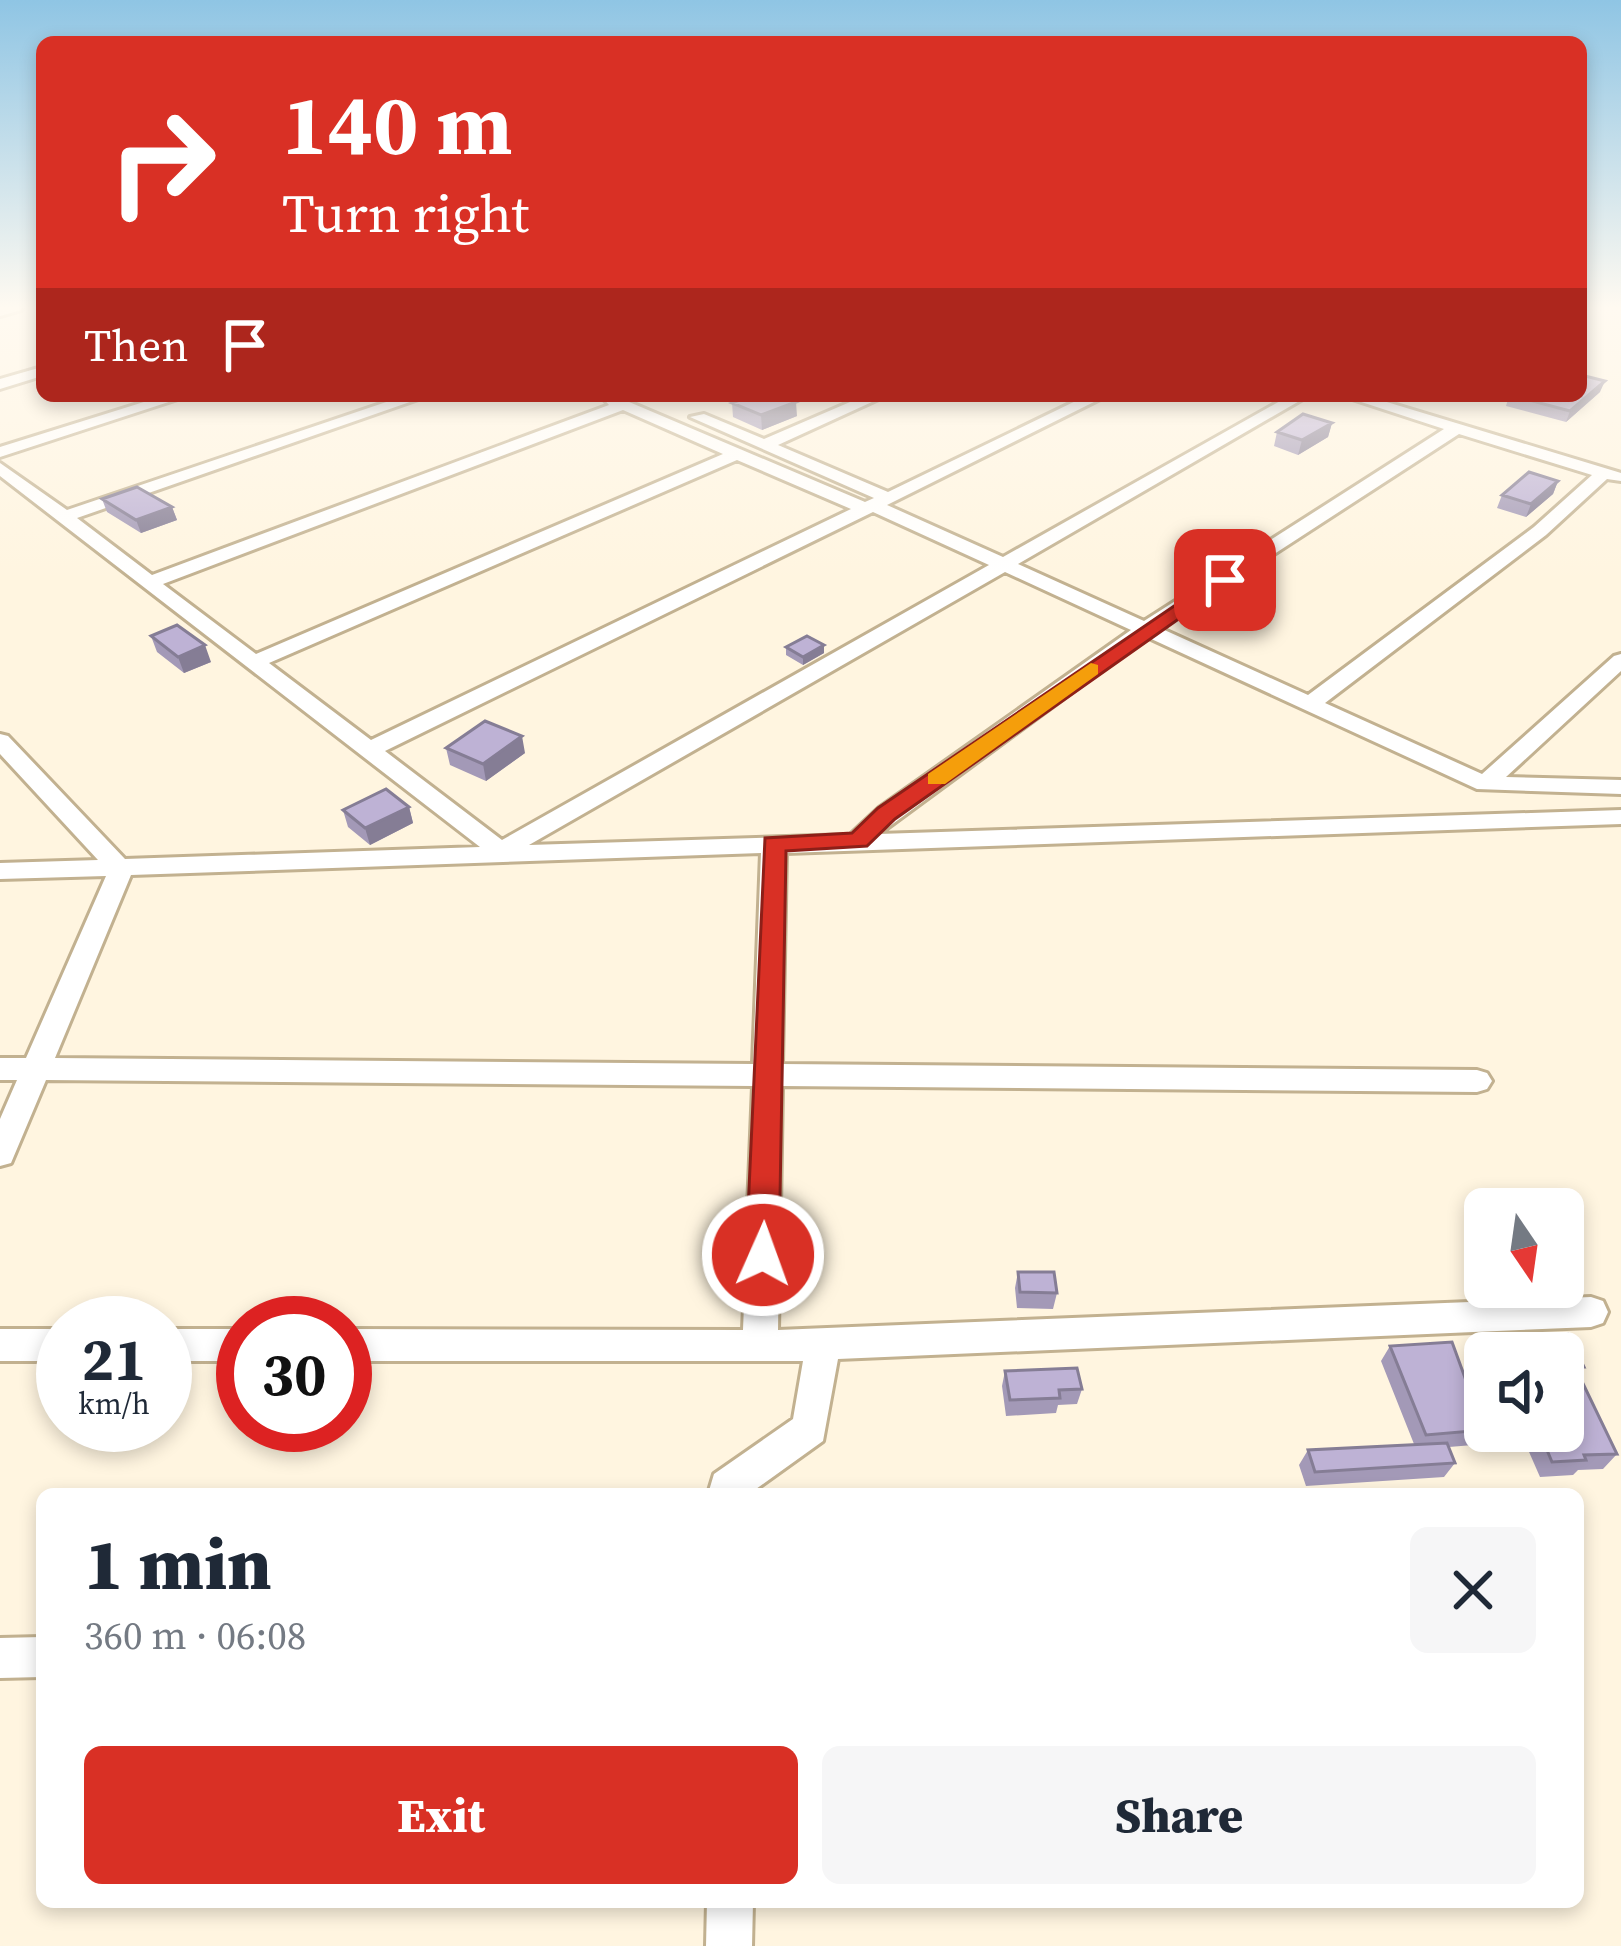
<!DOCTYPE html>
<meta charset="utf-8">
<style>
:root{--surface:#fff;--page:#f6f6f7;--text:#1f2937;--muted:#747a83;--accent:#d93025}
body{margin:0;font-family:"Source Serif 4",serif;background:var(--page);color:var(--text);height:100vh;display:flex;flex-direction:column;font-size:45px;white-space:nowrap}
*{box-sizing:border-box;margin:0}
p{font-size:39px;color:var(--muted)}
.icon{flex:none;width:66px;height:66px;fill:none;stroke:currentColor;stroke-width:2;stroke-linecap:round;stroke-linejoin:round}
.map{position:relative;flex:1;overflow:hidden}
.side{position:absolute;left:36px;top:1488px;width:1548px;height:420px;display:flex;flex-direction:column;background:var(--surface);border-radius:18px;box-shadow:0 6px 18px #0003}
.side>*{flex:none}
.hud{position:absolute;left:36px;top:36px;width:1551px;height:366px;border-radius:18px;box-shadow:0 6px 18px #0003;background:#d93025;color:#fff;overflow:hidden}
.needle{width:78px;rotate:167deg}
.controls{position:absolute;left:1464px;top:1188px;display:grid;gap:24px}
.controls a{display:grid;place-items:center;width:120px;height:120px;border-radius:18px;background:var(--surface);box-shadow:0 6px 18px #0003;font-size:60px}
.speed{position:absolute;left:36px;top:1296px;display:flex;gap:24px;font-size:60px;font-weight:700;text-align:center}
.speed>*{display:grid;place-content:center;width:156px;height:156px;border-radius:50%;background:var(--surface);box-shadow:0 6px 18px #0003;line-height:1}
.speed small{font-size:30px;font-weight:400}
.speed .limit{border:18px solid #d22;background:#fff;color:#111}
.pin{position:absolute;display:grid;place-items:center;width:102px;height:102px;color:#fff;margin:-51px;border-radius:24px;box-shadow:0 6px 18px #0006}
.me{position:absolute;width:132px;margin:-66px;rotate:2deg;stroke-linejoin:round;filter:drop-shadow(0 0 9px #0008)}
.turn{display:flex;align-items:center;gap:42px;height:252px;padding:0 48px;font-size:54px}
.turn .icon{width:156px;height:156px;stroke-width:2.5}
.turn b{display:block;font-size:84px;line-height:102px}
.then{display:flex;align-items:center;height:114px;padding:0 48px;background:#0003;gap:24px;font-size:45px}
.round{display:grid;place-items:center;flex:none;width:126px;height:126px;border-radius:18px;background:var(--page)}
.head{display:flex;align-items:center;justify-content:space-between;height:204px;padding:0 48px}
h1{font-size:72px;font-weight:800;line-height:90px}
.primary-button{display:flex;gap:24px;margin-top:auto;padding:24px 48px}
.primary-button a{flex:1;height:138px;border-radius:18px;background:var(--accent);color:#fff;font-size:48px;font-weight:800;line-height:138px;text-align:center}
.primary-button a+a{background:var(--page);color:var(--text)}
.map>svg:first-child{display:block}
</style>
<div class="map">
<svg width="1621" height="1946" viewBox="0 0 1621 1946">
<rect width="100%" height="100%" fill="#fff5e0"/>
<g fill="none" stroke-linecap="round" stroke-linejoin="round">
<defs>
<path id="minor" d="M22 307 21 310 0 316V308Z
M42 367V376L0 389V379Z
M163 396H187L0 457V447Z
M404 396H427L77 518 152 575 609 405 601 396H615L865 502 874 498 690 417 704 414 764 439 864 396H885L778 445 888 492 1086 396H1106L887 505 1003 557 1289 396H1308L1018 564 1144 621 1444 429 1343 396H1367L1621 473V481L1607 479 1546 535 1325 703 1482 774 1614 656 1621 654V671L1506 777 1621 780V794L1477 789 1147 637 879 834 1621 810V824L786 853 782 1064 1477 1070 1487 1073 1492 1081 1487 1089 1477 1092 782 1086 778 1330 1591 1297 1603 1301 1608 1312 1603 1323 1591 1327 838 1359 823 1441 749 1494H708L714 1474 793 1419 803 1361H345V1329L743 1330 753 1086 46 1080 11 1163 0 1166V1119L17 1080H0V1058H26L106 876 0 879V863L98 860 0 754V734L8 736 125 859 480 847 0 476V463L67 510ZM623 410 723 454 256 654 163 584ZM1459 434 1592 475 1534 527 1308 695 1160 628ZM737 460 851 509 371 740 269 663ZM873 512 989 565 502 840 385 751ZM1005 572 1131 630 879 808 850 835 529 845ZM761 853 753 1064 55 1058 131 875Z
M0 1329H63V1361H0Z
M165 1329H243V1361H165Z
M42 1637V1677L0 1678V1638Z
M707 1902H753L752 1946H706Z"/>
</defs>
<!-- minor casing -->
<use href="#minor" stroke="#c2b190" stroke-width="6"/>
<!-- minor -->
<use href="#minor" fill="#fff" fill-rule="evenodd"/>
</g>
<!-- wall -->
<path fill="#a399b7" d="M1600 392 1566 422 1506 406 1509 396H1581Z
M732 403 797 416 762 430 733 417Z
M1332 423 1328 437 1298 455 1274 446 1277 432Z
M1558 481 1553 494 1526 517 1497 508 1502 495Z
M102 499 172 507 177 520 141 533 107 512Z
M151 636 211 662 184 673 157 652Z
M824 645V653L803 665 786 655V647Z
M446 748 525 753 486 781 450 765Z
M409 807 413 823 370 845 348 827 343 810Z
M1018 1272 1057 1293 1053 1309 1017 1308 1015 1288Z
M1568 1334 1584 1367 1578 1374 1617 1454 1603 1469 1578 1470 1573 1475 1540 1477 1526 1445H1515L1509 1431H1563V1353H1487L1498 1338Z
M1390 1346 1484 1430 1473 1445 1449 1447 1455 1463 1444 1477 1306 1486 1299 1465 1308 1450 1414 1444 1381 1361Z
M1005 1371 1082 1389 1077 1404 1058 1405 1056 1413 1006 1416 1002 1386Z"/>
<!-- shaded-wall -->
<path fill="#857d95" d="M1605 381 1600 392 1566 422 1570 411Z
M796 402 797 416 762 430 761 415Z
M1332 423 1328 437 1298 455 1302 440Z
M1558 481 1553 494 1526 517 1531 504Z
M172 507 177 520 141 533 136 520Z
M205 645 211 662 184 673 178 657Z
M824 645V653L803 665V657Z
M522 736 525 753 486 781 483 764Z
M409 807 413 823 370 845 365 828Z"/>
<!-- building -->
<path fill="#beb2d5" stroke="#857d95" stroke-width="3" d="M1581 375 1605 381 1570 411 1514 396H1581Z
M750 396H783L796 402 761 415 732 403Z
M1303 414 1332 423 1302 440 1277 432Z
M1529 472 1558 481 1531 504 1502 495Z
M137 487 172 507 136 520 102 499Z
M177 625 205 645 178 657 151 636Z
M807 636 824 645 803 657 786 647Z
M485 721 522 736 483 764 446 748Z
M386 789 409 807 365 828 343 810Z
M1018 1272H1054L1057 1293 1020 1292Z
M1568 1334 1584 1367H1575L1617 1454 1584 1455 1586 1460 1552 1462 1539 1431H1563V1353H1505L1498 1338Z
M1452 1342 1484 1430 1426 1435 1390 1346Z
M1077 1368 1082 1389 1059 1390 1060 1398 1010 1400 1005 1371Z
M1447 1443 1455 1463 1315 1472 1308 1450Z"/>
<!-- sky -->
<linearGradient id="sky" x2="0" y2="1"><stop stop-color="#8fc5e4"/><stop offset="0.53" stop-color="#fffaf1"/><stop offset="1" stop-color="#fffaf1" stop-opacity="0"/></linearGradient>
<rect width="1621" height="580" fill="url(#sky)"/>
<!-- route -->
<path fill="#d93025" stroke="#8d1f18" stroke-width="3" d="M1218 576 1234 580 895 819 867 846 786 851 779 1255 775 1265H751L746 1255 765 838 852 833 878 808Z"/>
<!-- slow -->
<path fill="#f59e0b" d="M1091 663 1098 665V674L945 784H928V774Z"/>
</svg>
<div class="controls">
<a><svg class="needle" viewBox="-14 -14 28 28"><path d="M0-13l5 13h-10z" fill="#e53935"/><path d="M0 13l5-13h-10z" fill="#747a83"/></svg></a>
<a><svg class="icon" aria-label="sound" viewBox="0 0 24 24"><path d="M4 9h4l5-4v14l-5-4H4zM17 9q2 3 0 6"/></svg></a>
</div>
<div class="speed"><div>21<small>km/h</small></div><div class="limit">30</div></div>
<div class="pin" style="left:1225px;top:580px;background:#d93025"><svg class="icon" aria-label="arrive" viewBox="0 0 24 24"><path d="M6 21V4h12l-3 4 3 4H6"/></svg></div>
<svg class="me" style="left:763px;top:1255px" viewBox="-20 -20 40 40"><circle r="17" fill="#d93025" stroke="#fff" stroke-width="3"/><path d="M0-11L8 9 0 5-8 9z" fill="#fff"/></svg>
<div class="hud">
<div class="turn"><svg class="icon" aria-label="right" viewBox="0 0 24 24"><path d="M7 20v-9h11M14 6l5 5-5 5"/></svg><div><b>140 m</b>Turn right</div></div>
<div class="then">Then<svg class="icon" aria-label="arrive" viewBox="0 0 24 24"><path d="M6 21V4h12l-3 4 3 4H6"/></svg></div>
</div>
<section class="side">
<div class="head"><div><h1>1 min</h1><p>360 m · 06:08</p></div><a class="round"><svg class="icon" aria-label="close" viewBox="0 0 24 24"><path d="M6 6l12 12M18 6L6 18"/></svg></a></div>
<div class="primary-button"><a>Exit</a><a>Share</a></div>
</section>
</div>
